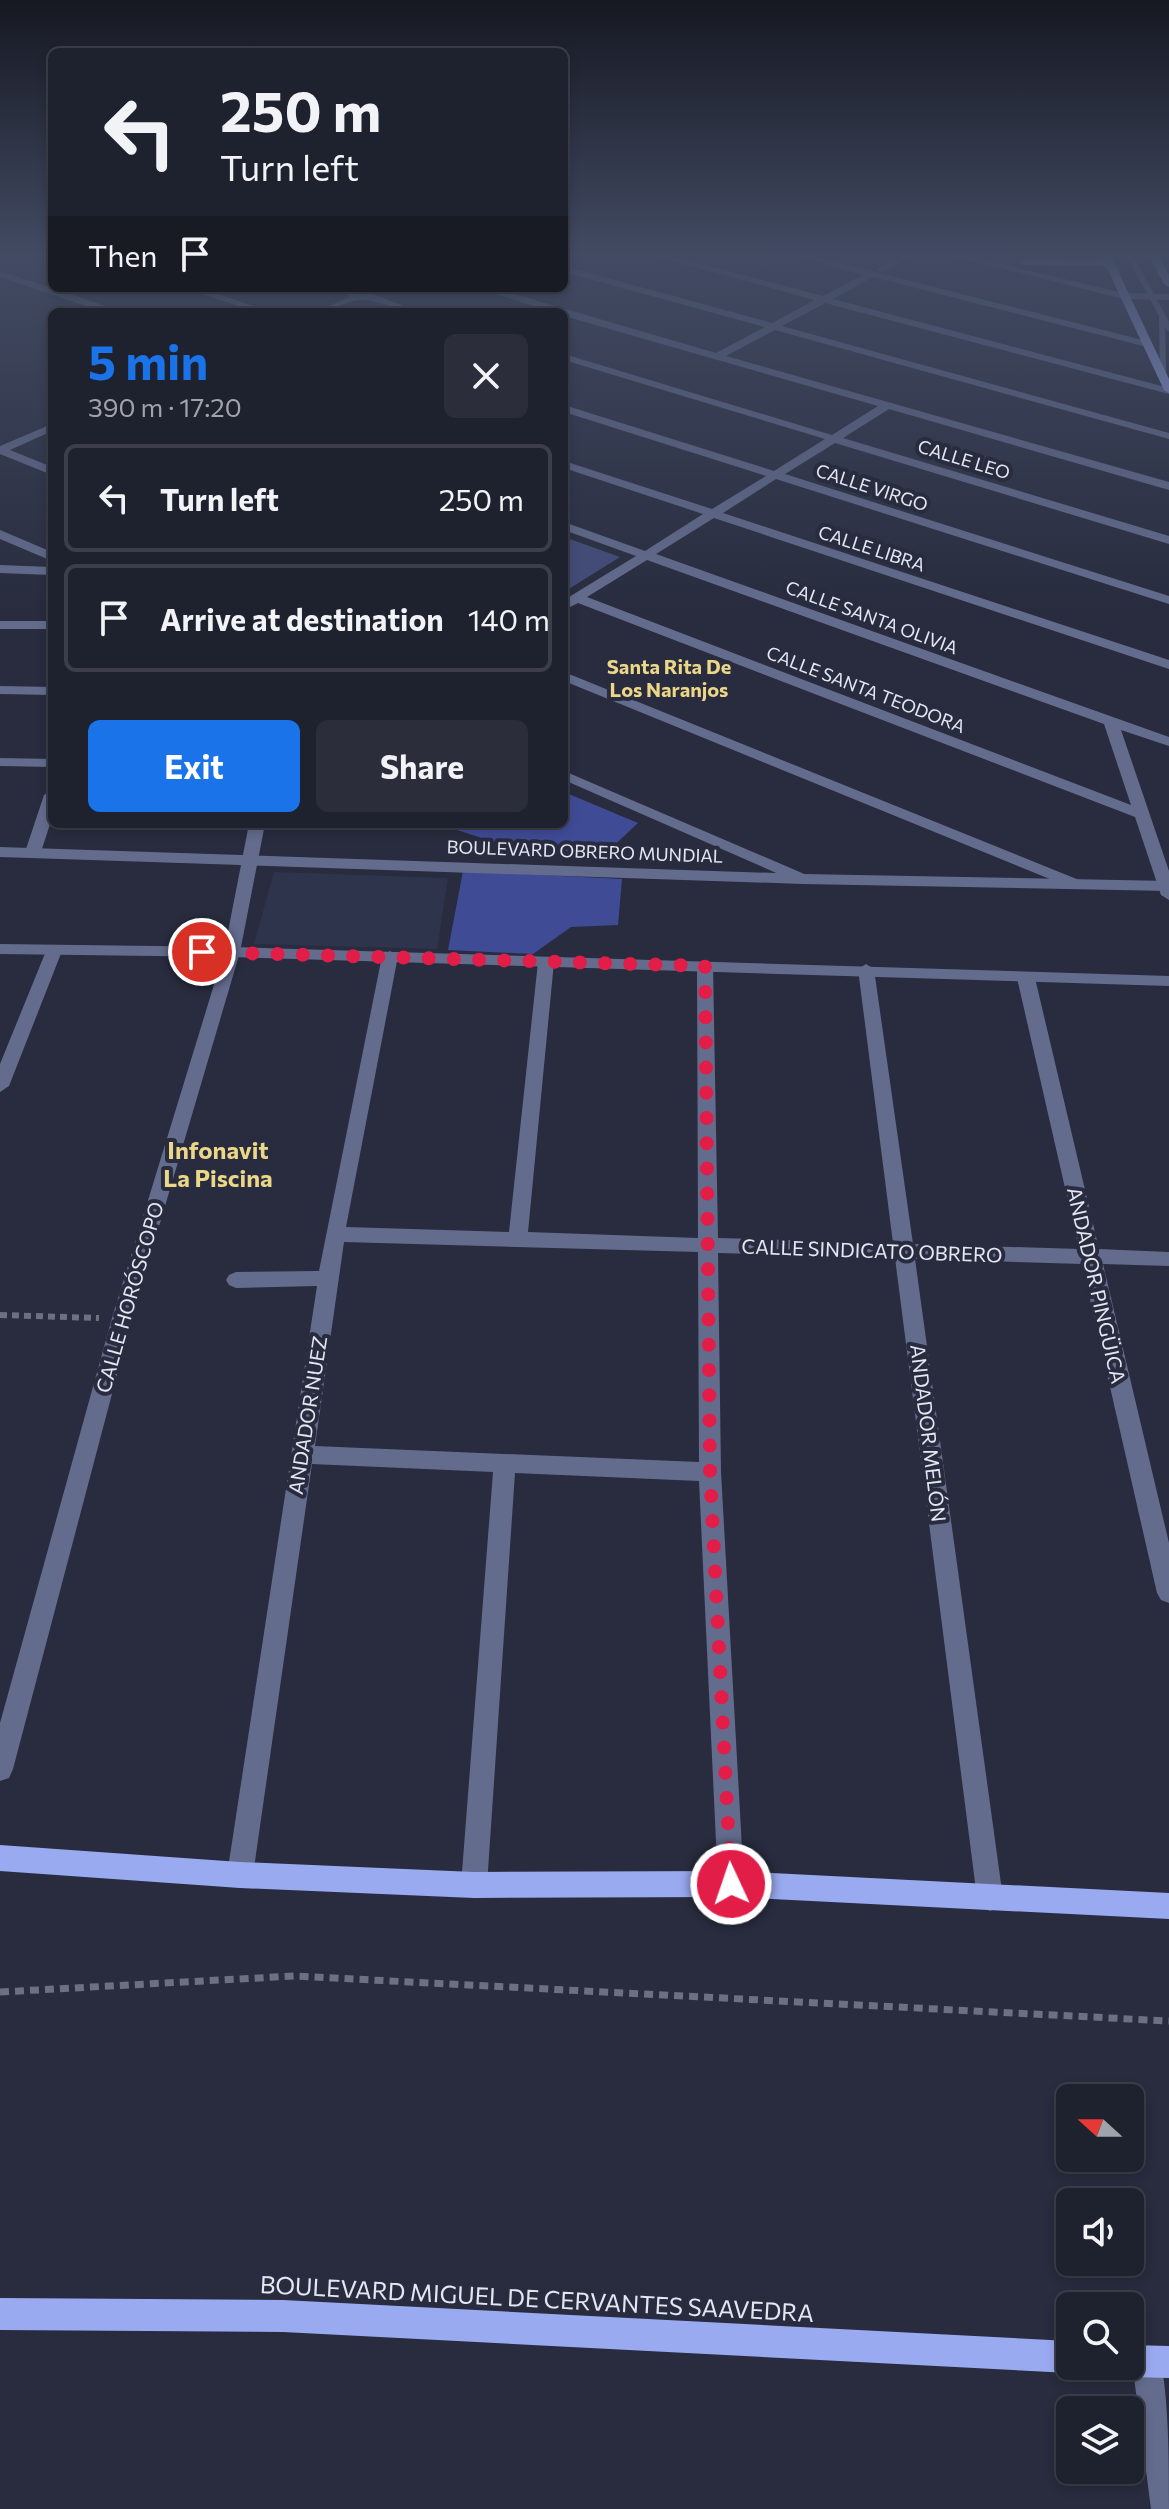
<!DOCTYPE html>
<meta charset="utf-8">
<style>
:root{--surface:#1e212e;--page:#2b2e3a;--text:#f1f3f6;--muted:#a1a3aa;--line:#3c3e4a;--accent:#1a73e8}
body{margin:0;font-family:Commissioner,sans-serif;background:var(--page);color:var(--text);height:100vh;display:flex;flex-direction:column;font-size:30px;white-space:nowrap}
*{box-sizing:border-box;margin:0}
p{font-size:26px;color:var(--muted)}
.icon{flex:none;width:44px;height:44px;fill:none;stroke:currentColor;stroke-width:2;stroke-linecap:round;stroke-linejoin:round}
.map{position:relative;flex:1;overflow:hidden}
.drawer{position:absolute;left:48px;top:308px;width:520px;height:520px;display:flex;flex-direction:column;background:var(--surface);border-radius:12px;box-shadow:0 4px 12px #0003,0 0 0 2px var(--line)}
.drawer>*{flex:none}
.banner{position:absolute;left:48px;top:48px;width:520px;height:244px;border-radius:12px;box-shadow:0 4px 12px #0003,0 0 0 2px var(--line);background:#1e212e;color:var(--text);overflow:hidden}
.needle{width:52px;rotate:291deg}
.controls{position:absolute;left:1056px;top:2084px;display:grid;gap:16px}
.controls a{display:grid;place-items:center;width:88px;height:88px;border-radius:12px;background:var(--surface);box-shadow:0 4px 12px #0003,0 0 0 2px var(--line);font-size:40px}
.pin{position:absolute;display:grid;place-items:center;width:68px;height:68px;color:#fff;margin:-34px;border:4px solid #fff;border-radius:50%;box-shadow:0 2px 8px #0007}
.me{position:absolute;width:88px;margin:-44px;rotate:357deg;stroke-linejoin:round;filter:drop-shadow(0 0 6px #0008)}
.turn{display:flex;align-items:center;gap:28px;height:168px;padding:0 40px;font-size:36px}
.turn .icon{width:104px;height:104px;stroke-width:2.5}
.turn b{display:block;font-size:56px;line-height:68px}
.then{display:flex;align-items:center;height:76px;padding:0 40px;background:#0003;gap:16px;font-size:30px}
.round{display:grid;place-items:center;flex:none;width:84px;height:84px;border-radius:12px;background:var(--page)}
.summary{display:flex;align-items:center;justify-content:space-between;height:136px;padding:0 40px}
h1{font-size:48px;font-weight:700;line-height:60px;color:var(--accent)}
.primary-button{display:flex;gap:16px;margin-top:auto;padding:16px 40px}
.primary-button a{flex:1;height:92px;border-radius:12px;background:var(--accent);color:#fff;font-size:32px;font-weight:700;line-height:92px;text-align:center}
.primary-button a+a{background:var(--page);color:var(--text)}
ul{padding:0;list-style:none}
li{display:flex;align-items:center;gap:24px;height:108px;margin:0 16px 12px;padding:0 24px;border:4px solid var(--line);border-radius:12px}
li div{flex:1}
li b{display:block;font-size:30px}
li em{font-style:normal}
.map>svg:first-child{display:block}
</style>
<div class="map">
<svg width="1169" height="2509" viewBox="0 0 1169 2509">
<rect width="100%" height="100%" fill="#282c3e"/>
<!-- built -->
<path fill="#2f344d" d="M274 872 448 878 437 949 254 944Z"/>
<!-- green -->
<path fill="#434c79" d="M564 537 620 557 564 592Z"/>
<!-- building -->
<path fill="#404b96" d="M564 792 638 823 608 851H522L457 830 467 824H564Z
M463 871 622 879 618 925 571 927 533 954 448 950Z"/>
<g fill="none" stroke-linecap="round" stroke-linejoin="round">
<!-- path-far1 -->
<path stroke="#6c7080" stroke-width="6" stroke-dasharray="7 5" stroke-linecap="butt" d="M0 1315 99 1318"/>
<!-- path -->
<path stroke="#6c7080" stroke-width="7" stroke-dasharray="9 6" stroke-linecap="butt" d="M0 1992 294 1976 1169 2021"/>
<!-- service -->
<path stroke="#646c8e" stroke-width="6" d="M1130 256 1169 328
M1162 318 1163 373"/>
<!-- minor -->
<path fill="#646c8e" fill-rule="evenodd" d="M654 256H670L823 296 863 275 796 256H812L1151 342 1147 347 873 277 833 299 1169 388V394L825 303 782 326 1169 433V439L775 330 726 356 1169 482V490L889 409 843 438 1169 536V544L835 443 785 474 1169 596V604L776 479 723 513 1169 660V669L714 518 656 554 1169 737V746L1121 730 1169 871V900L1161 895 1135 817 578 603 564 610V600L636 556 564 530V522L645 551 703 514 564 468V461L712 509 766 476 564 412V405L774 471 825 439 564 360V354L832 435 878 406 564 316V312H552L478 288H493L716 353 765 327 564 272V266L772 323 815 300ZM647 560 1104 724 1131 805 587 597Z
M899 256H911L883 272 875 270Z
M0 271 118 310 119 312H104L0 277Z
M185 288H200L271 312H256Z
M331 288 367 292 420 312C400 312 384 302 364 300 350 298 332 312 316 312L351 296Z
M52 424V431L10 450 52 467V475L0 454V446Z
M0 530 52 552V561L0 539Z
M0 565 52 567V575L0 573Z
M0 621H52V629H0Z
M564 672 1079 880 1081 883 1079 886H1067L564 681Z
M0 686 52 687V695L0 694Z
M0 758 52 759V767L0 766Z
M564 771 809 876 811 879 803 884 797 882 564 780Z
M52 790V818L41 852 33 857 27 855 25 852 44 795Z
M249 824H265L240 952 132 1318 13 1769 9 1778 0 1781V1723L112 1318 224 952Z
M54 946 62 951 9 1086 0 1092V1064L46 951Z
M390 951 398 956 346 1227 509 1232 538 962 546 957 554 962 528 1232 698 1238 697 966 705 961 713 966 718 1238 893 1243 858 969 866 964 874 969 913 1244 1079 1249 1017 978 1026 973 1035 978 1099 1249 1169 1252V1266L1103 1264 1169 1543V1603L1161 1600 1157 1593 1082 1264 915 1259 1003 1898 999 1907 990 1911 981 1907 977 1898 895 1258 718 1253 721 1472 744 1884 740 1893 731 1897 722 1893 718 1884 699 1481 515 1473 487 1885 483 1894 474 1898 465 1894 461 1885 493 1472 312 1464 253 1875 249 1884 240 1888 231 1884 227 1875 317 1286 236 1288 229 1285 226 1280 229 1275 236 1272 319 1271 382 956ZM344 1242 698 1252 699 1462 315 1446Z
M1148 2346 1159 2351C1169 2397 1169 2459 1169 2509H1151L1132 2362 1137 2351Z"/>
<!-- tertiary -->
<path fill="#646c8e" fill-rule="evenodd" d="M952 256H968L1124 293 1169 294V300L1124 299Z
M0 847 803 874 1169 881V891L803 884 0 857Z
M0 944 232 947 1169 976V986L232 957 0 954Z"/>
<!-- primary -->
<path fill="#9aaaf0" fill-rule="evenodd" d="M1101 256H1111L1169 379V393L1164 390 1106 266 1024 265 1019 262 1024 259 1103 260Z
M1149 256H1159L1169 275V287L1164 284Z
M0 1845 240 1862 474 1872 731 1871 1169 1893V1919L731 1897 474 1898 240 1888 0 1871Z
M0 2298 283 2300 1070 2341V2366H1082L1070 2373 283 2332 0 2330Z
M1130 2345 1169 2346V2378L1130 2377 1119 2372 1116 2366H1130Z"/>
</g>
<!-- sky -->
<linearGradient id="sky" x2="0" y2="1"><stop stop-color="#161822"/><stop offset="0.42" stop-color="#424b63"/><stop offset="1" stop-color="#424b63" stop-opacity="0"/></linearGradient>
<rect width="1169" height="607" fill="url(#sky)"/>
<g fill="none" stroke-linecap="round" stroke-linejoin="round">
<!-- route -->
<path stroke="#e11d48" stroke-width="14" stroke-dasharray="0 25.2" d="M202 952 705 966 710 1472 731 1884"/>
</g>
<g text-anchor="middle" dominant-baseline="central" stroke-width="8" stroke-linejoin="round" paint-order="stroke">
<!-- far-street labels -->
<g font-size="18" fill="#e3e7f3" stroke="#282c3e">
<text transform="translate(964 459) rotate(17)">CALLE LEO</text>
<text transform="translate(872 487) rotate(18)">CALLE VIRGO</text>
<text transform="translate(872 548) rotate(18)">CALLE LIBRA</text>
<text transform="translate(872 617) rotate(20)">CALLE SANTA OLIVIA</text>
<text transform="translate(866 689) rotate(21)">CALLE SANTA TEODORA</text>
<text transform="translate(585 851) rotate(2)">BOULEVARD OBRERO MUNDIAL</text>
</g>
<!-- far-quarter labels -->
<g font-size="20" font-weight="bold" fill="#ecd688" stroke="#282c3e">
<text x="669" y="666">Santa Rita De<tspan x="669" dy="23">Los Naranjos</tspan></text>
</g>
<!-- street labels -->
<g font-size="20" fill="#e3e7f3" stroke="#282c3e">
<text transform="translate(872 1250) rotate(2)">CALLE SINDICATO OBRERO</text>
<text transform="translate(1097 1285) rotate(77)">ANDADOR PINGÜICA</text>
<text transform="translate(129 1297) rotate(-74)">CALLE HORÓSCOPO</text>
<text transform="translate(307 1415) rotate(-81)">ANDADOR NUEZ</text>
<text transform="translate(929 1433) rotate(83)">ANDADOR MELÓN</text>
</g>
<!-- quarter labels -->
<g font-size="24" font-weight="bold" fill="#ecd688" stroke="#282c3e">
<text x="218" y="1149">Infonavit<tspan x="218" dy="28">La Piscina</tspan></text>
</g>
<!-- near-street labels -->
<g font-size="24" fill="#e3e7f3" stroke="#282c3e">
<text transform="translate(537 2298) rotate(3)">BOULEVARD MIGUEL DE CERVANTES SAAVEDRA</text>
</g>
</g>
</svg>
<div class="controls">
<a><svg class="needle" viewBox="-14 -14 28 28"><path d="M0-13l5 13h-10z" fill="#e53935"/><path d="M0 13l5-13h-10z" fill="#a1a3aa"/></svg></a>
<a><svg class="icon" aria-label="sound" viewBox="0 0 24 24"><path d="M4 9h4l5-4v14l-5-4H4zM17 9q2 3 0 6"/></svg></a>
<a><svg class="icon" aria-label="search" viewBox="0 0 24 24"><circle cx="10" cy="10" r="6"/><path d="M15 15l6 6"/></svg></a>
<a><svg class="icon" aria-label="layers" viewBox="0 0 24 24"><path d="M12 4l9 5-9 5-9-5zM3 14l9 5 9-5"/></svg></a>
</div>
<div class="pin" style="left:202px;top:952px;background:#d93025"><svg class="icon" aria-label="arrive" viewBox="0 0 24 24"><path d="M6 21V4h12l-3 4 3 4H6"/></svg></div>
<svg class="me" style="left:731px;top:1884px" viewBox="-20 -20 40 40"><circle r="17" fill="#e11d48" stroke="#fff" stroke-width="3"/><path d="M0-11L8 9 0 5-8 9z" fill="#fff"/></svg>
<div class="banner">
<div class="turn"><svg class="icon" aria-label="left" viewBox="0 0 24 24"><path d="M17 20v-9H6M10 6l-5 5 5 5"/></svg><div><b>250 m</b>Turn left</div></div>
<div class="then">Then<svg class="icon" aria-label="arrive" viewBox="0 0 24 24"><path d="M6 21V4h12l-3 4 3 4H6"/></svg></div>
</div>
<section class="drawer">
<div class="summary"><div><h1>5 min</h1><p>390 m · 17:20</p></div><a class="round"><svg class="icon" aria-label="close" viewBox="0 0 24 24"><path d="M6 6l12 12M18 6L6 18"/></svg></a></div>
<ul>
<li><svg class="icon" aria-label="left" viewBox="0 0 24 24"><path d="M17 20v-9H6M10 6l-5 5 5 5"/></svg><div><b>Turn left</b></div><em>250 m</em></li>
<li><svg class="icon" aria-label="arrive" viewBox="0 0 24 24"><path d="M6 21V4h12l-3 4 3 4H6"/></svg><div><b>Arrive at destination</b></div><em>140 m</em></li>
</ul>
<div class="primary-button"><a>Exit</a><a>Share</a></div>
</section>
</div>
